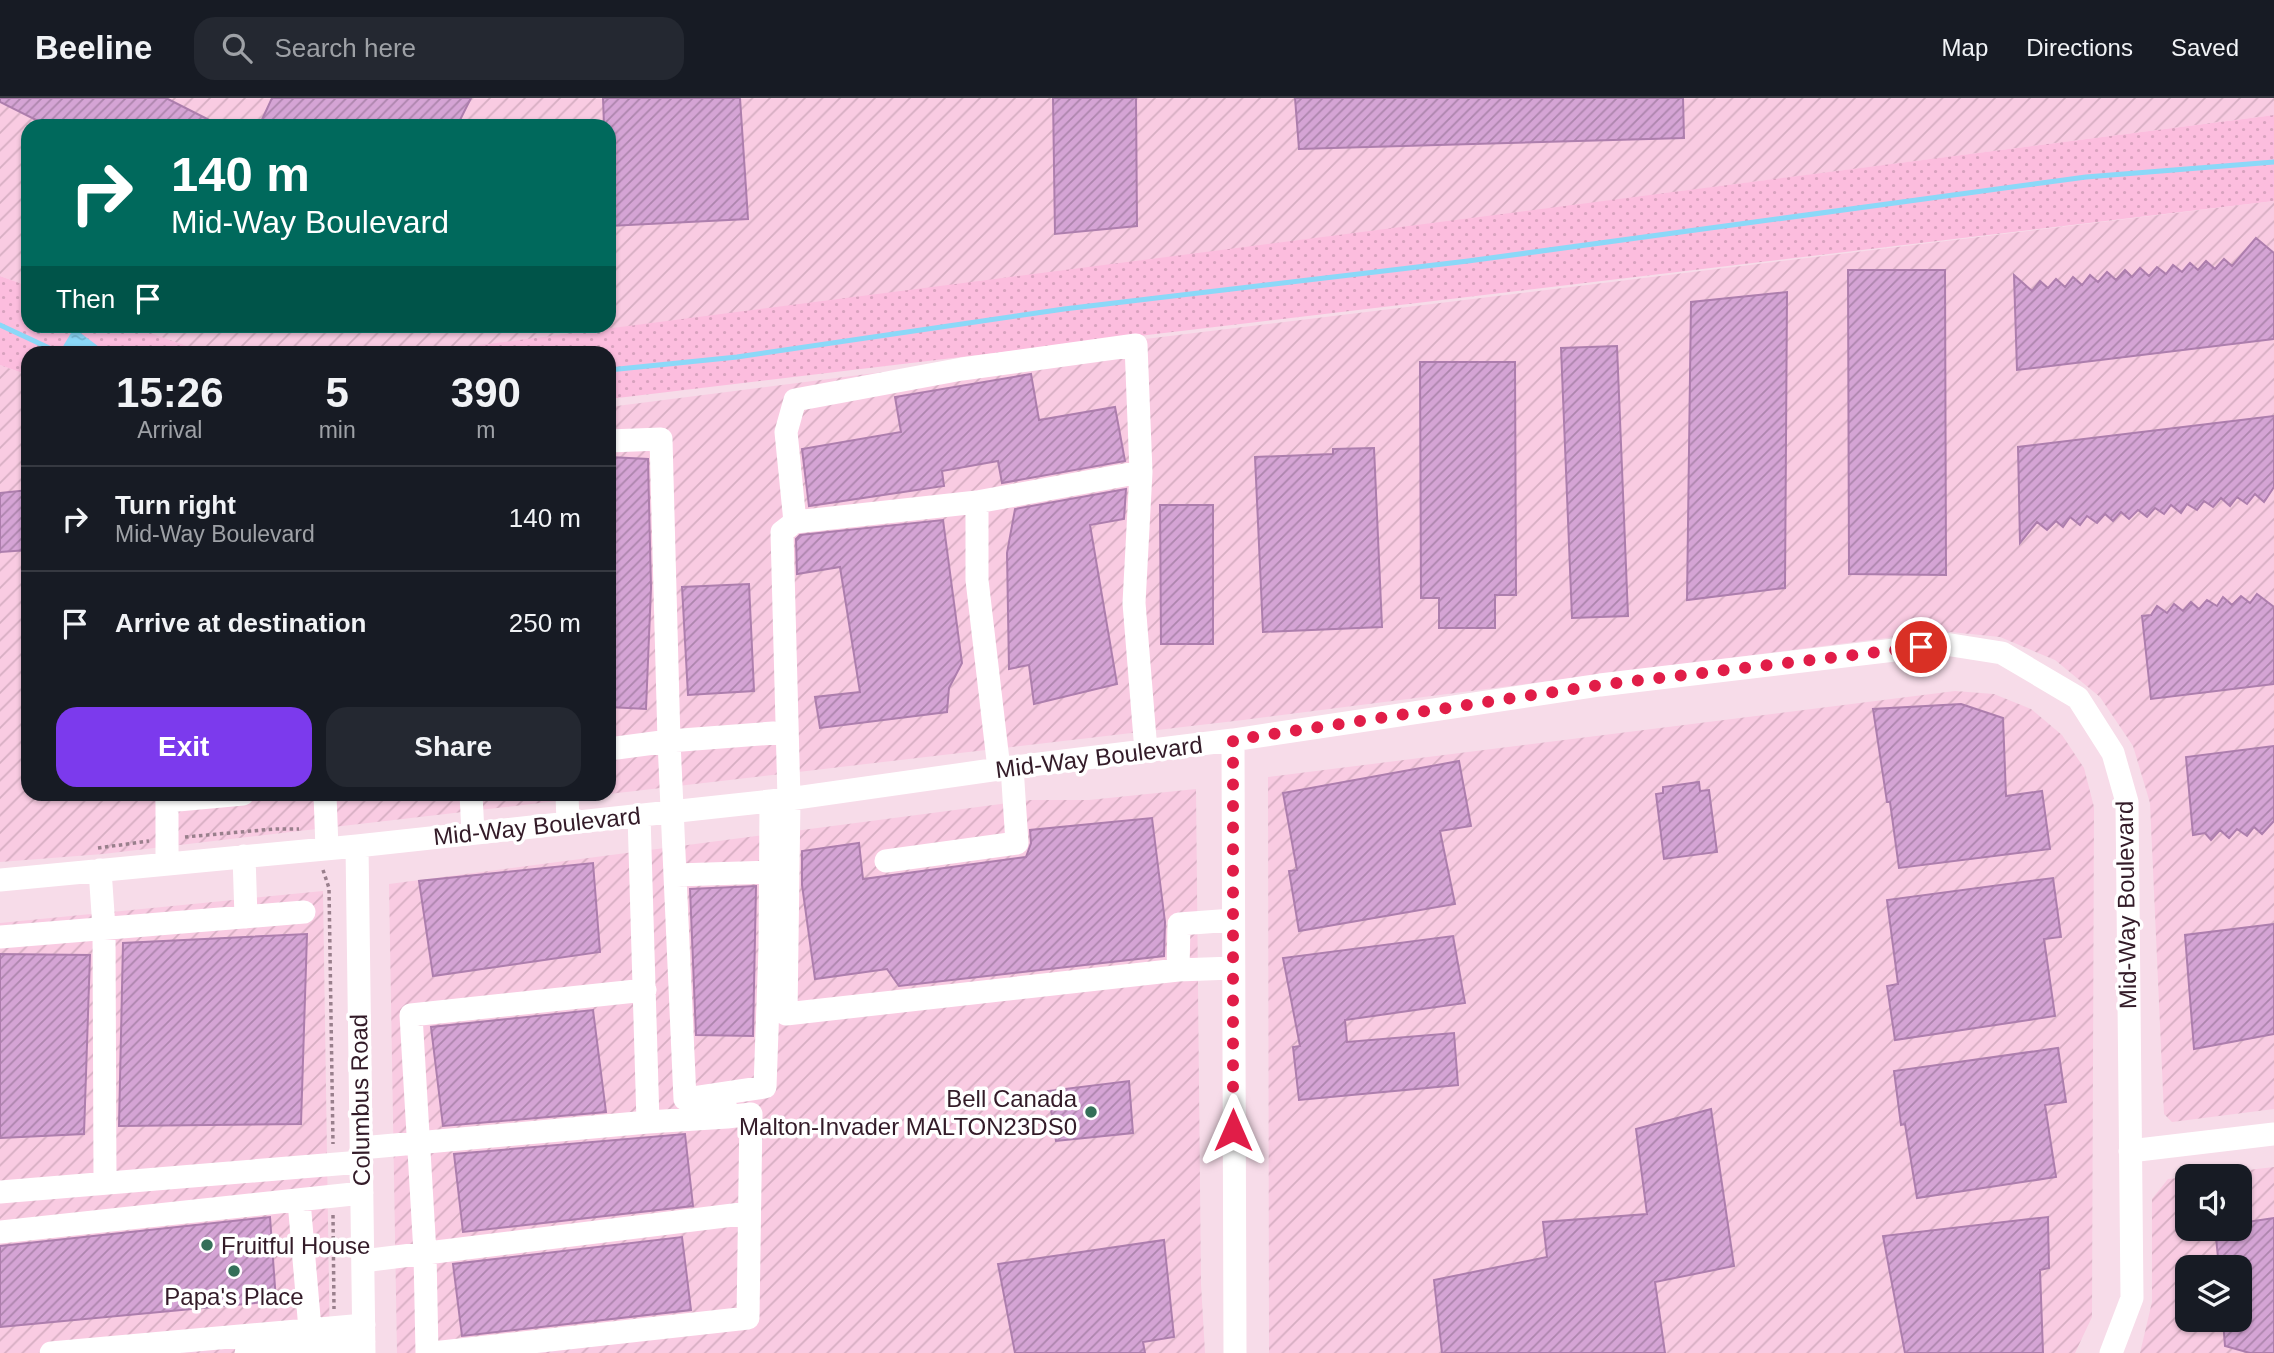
<!DOCTYPE html>
<style>
:root{--surface:#171b24;--page:#242831;--text:#f1f3f6;--muted:#9ea1a6;--line:#363941;--accent:#7c3aed}
body{margin:0;font-family:Helvetica,sans-serif;background:var(--page);color:var(--text);height:100vh;display:flex;flex-direction:column;font-size:26px;white-space:nowrap}
*{box-sizing:border-box;margin:0}
p{font-size:23px;color:var(--muted)}
.icon{flex:none;width:38px;height:38px;fill:none;stroke:currentColor;stroke-width:2;stroke-linecap:round;stroke-linejoin:round}
.map{position:relative;flex:1;overflow:hidden}
.side{position:absolute;left:21px;top:248px;width:595px;height:455px;display:flex;flex-direction:column;background:var(--surface);border-radius:21px;box-shadow:0 2px 5px #0004}
.side>*{flex:none}
.top-card{position:absolute;left:21px;top:21px;width:595px;height:214px;border-radius:21px;box-shadow:0 2px 5px #0004;background:#00695c;color:#fff;overflow:hidden}
.fabs{position:absolute;left:2175px;top:1066px;display:grid;gap:14px}
.fabs a{display:grid;place-items:center;width:77px;height:77px;border-radius:14px;background:var(--surface);box-shadow:0 2px 5px #0004;font-size:35px}
.pin{position:absolute;display:grid;place-items:center;width:60px;height:60px;color:#fff;margin:-30px;border:4px solid #fff;border-radius:50%;box-shadow:0 2px 7px #0007}
.me{position:absolute;width:77px;margin:-38px;rotate:0deg;stroke-linejoin:round;filter:drop-shadow(0 0 5px #0008)}
.turn{display:flex;align-items:center;gap:24px;height:147px;padding:0 35px;font-size:32px}
.turn .icon{width:91px;height:91px;stroke-width:2.5}
.turn b{display:block;font-size:49px;line-height:60px}
.then{display:flex;align-items:center;height:66px;padding:0 35px;background:#0003;gap:14px;font-size:26px}
.eta{display:flex;justify-content:space-evenly;align-items:center;height:119px;text-align:center}
.eta b{font-size:42px;font-weight:700;line-height:49px}
.cta{display:flex;gap:14px;margin-top:auto;padding:14px 35px}
.cta a{flex:1;height:80px;border-radius:21px;background:var(--accent);color:#fff;font-size:28px;font-weight:700;line-height:80px;text-align:center}
.cta a+a{background:var(--page);color:var(--text)}
ul{padding:0;list-style:none}
li{display:flex;align-items:center;gap:21px;height:105px;padding:0 35px;border-top:2px solid var(--line)}
li div{flex:1}
li b{display:block;font-size:26px}
li em{font-style:normal}
header{display:flex;align-items:center;gap:42px;box-sizing:border-box;height:98px;padding:0 35px;background:var(--surface);border-bottom:2px solid var(--line)}
header strong{font-size:33px}
nav{display:flex;gap:38px;margin-inline-start:auto;font-size:24px}
.search{width:490px;height:63px;background:var(--page);display:flex;align-items:center;gap:18px;box-sizing:border-box;padding:0 24px;border-radius:21px;color:var(--muted);font-size:26px}
.map>svg:first-child{display:block}
</style>
<header>
<strong>Beeline</strong>
<div class="search"><svg class="icon" aria-label="search" viewBox="0 0 24 24"><circle cx="10" cy="10" r="6"/><path d="M15 15l6 6"/></svg>Search here</div>
<nav><a>Map</a><a>Directions</a><a>Saved</a></nav>
</header>
<div class="map">
<svg width="2274" height="1255" viewBox="0 0 2274 1255">
<defs>
<pattern id="industrial-furrows" width="10" height="10" patternUnits="userSpaceOnUse" patternTransform="scale(1.75)"><rect width="10" height="10" fill="#f9cbe2"/><path d="M-1 1l2-2M0 10L10 0M9 11l2-2" fill="none" stroke="#d6aec2"/></pattern>
<pattern id="grass-dots" width="8" height="8" patternUnits="userSpaceOnUse" patternTransform="scale(1.75)"><rect width="8" height="8" fill="#fcbdde"/><path d="M2 2h.1M6 6h.1" fill="none" stroke="#d8a2be" stroke-width="1.8" stroke-linecap="round"/></pattern>
<pattern id="water-ripples" width="26" height="14" patternUnits="userSpaceOnUse" patternTransform="scale(1.75)"><rect width="26" height="14" fill="#8bd8f8"/><path d="M2 4q2-2 4 0t4 0M15 11q2-2 4 0t4 0" fill="none" stroke="#78b9d5"/></pattern>
<pattern id="building-hatch" width="6" height="6" patternUnits="userSpaceOnUse" patternTransform="scale(1.75)"><rect width="6" height="6" fill="#d5a4d5"/><path d="M-1 1l2-2M0 6l6-6M5 7l2-2" fill="none" stroke="#ad85ad"/></pattern>
</defs>
<rect width="100%" height="100%" fill="#f7dce9"/>
<!-- industrial -->
<path fill="url(#industrial-furrows)" fill-rule="evenodd" d="M0 0H2274V17L1721 88 1189 167 441 255 206 256 131 228H609V28H28V188L0 178Z
M2274 103V1011L2172 1024 2164 1016 2150 705 2133 648 2100 599 2055 562 2000 539 1941 533 1243 622 609 696V309L1063 251Z
M0 267 28 277V696L608 697 103 756 0 764Z
M1955 593 1994 596 2031 611 2062 637 2084 670 2094 709 2092 1219 2075 1255H1269L1268 679Z
M1196 691 1201 1186 1205 1255H397L389 786 1031 702H1089Z
M323 793 330 1255H0V825Z
M2274 1069V1255H2140L2152 1204V1101L2168 1081 2187 1079 2188 1130H2240V1078H2196ZM2188 1169H2240V1222H2188Z"/>
<!-- grass -->
<path fill="url(#grass-dots)" d="M2274 17V103L609 301V256H410Z
M0 178 28 188V228H131L206 255 28 256V277L0 267Z"/>
<!-- water -->
<path fill="url(#water-ripples)" d="M74 230 107 255H59Z"/>
<g fill="none" stroke-linecap="round" stroke-linejoin="round">
<!-- stream -->
<path stroke="#8bd8f8" stroke-width="5" d="M0 227 62 256
M609 272 737 259 1064 211 1468 163 2086 79 2274 64"/>
</g>
<!-- building -->
<path fill="url(#building-hatch)" stroke="#ad7ead" stroke-width="2" d="M0 0H166L221 28H48L0 4Z
M272 0H471L457 28H259Z
M603 0H740L748 121 609 128V28H604Z
M1053 0H1136L1137 128 1055 136Z
M1295 0H1683L1684 40 1299 51Z
M2256 140 2274 155V241L2017 272 2014 177 2032 193 2040 183 2048 190 2056 181 2065 189 2073 179 2082 187 2090 177 2098 184 2107 174 2116 182 2125 172 2132 179 2140 170 2149 178 2157 169 2166 176 2173 167 2182 174 2190 165 2198 172 2206 163 2215 171 2224 161 2232 168Z
M1848 172H1945L1946 477 1849 476Z
M1787 194 1785 490 1687 502 1691 204Z
M1617 248 1628 518 1572 520 1561 250Z
M1420 264H1515L1516 497H1495V530H1439V500H1421Z
M1031 276 1039 322 1115 309 1125 363 1002 385 998 363 942 373 944 388 809 408 802 351 901 334 895 299Z
M2274 318V389L2264 404 2255 396 2247 406 2237 399 2230 408 2221 400 2213 409 2204 403 2197 412 2187 406 2181 415 2171 407 2164 416 2155 410 2147 419 2138 412 2129 421 2121 414 2113 423 2105 416 2097 425 2087 418 2080 427 2070 419 2063 429 2056 423 2047 432 2037 424 2020 445 2018 349Z
M1374 350 1382 529 1263 534 1255 359 1333 356V351Z
M609 359 648 361 651 490 646 611 609 609Z
M1126 391 1124 421 1090 427 1117 586 1034 606 1029 567 1009 571 1007 455 1015 411Z
M28 392V452L0 454V395Z
M1160 407H1213V546H1161Z
M943 422 962 565 949 590 947 614 820 630 815 599 860 594 840 469 797 476 796 441 800 437Z
M749 486 754 593 688 597 682 489Z
M2257 496 2274 509V586L2151 601 2142 518 2151 517 2157 508 2167 515 2174 506 2183 513 2191 504 2199 511 2207 502 2217 508 2223 499 2232 507 2241 498 2250 505Z
M1961 606 2003 620 2006 698 2042 693 2050 751 1899 770 1890 704H1887L1873 611Z
M2274 648V723L2262 736 2254 729 2247 738 2237 731 2229 740 2220 732 2211 742 2205 735 2193 737 2186 659Z
M1459 663 1471 728 1440 733 1455 806 1299 833 1289 773 1297 772 1283 695Z
M1699 684 1700 693 1709 692 1717 754 1664 761 1656 696 1663 695V689Z
M1152 720 1165 824 1164 858 899 888 887 871 815 881 802 787V753L859 745 863 781 1026 759 1031 745 1030 732Z
M593 765 600 854 433 878 419 783Z
M2053 780 2061 839 2044 841 2055 918 1895 942 1887 888 1898 886 1887 802Z
M756 788 753 938 696 937 690 791Z
M2274 826V936L2194 951 2185 837Z
M307 836 301 1026 119 1028 123 845Z
M1453 838 1465 905 1345 922 1347 944 1454 935 1458 987 1299 1002 1293 949 1300 948 1283 860Z
M0 856 90 857 84 1036 0 1040Z
M593 912 606 1014 443 1028 431 929Z
M2058 950 2066 1004 2045 1007 2056 1079 1917 1100 1905 1026 1901 1027 1894 973Z
M1129 983 1133 1035 1056 1043 1048 993Z
M1711 1011 1734 1168 1655 1184 1665 1255H1442L1434 1182 1547 1159 1543 1124 1647 1116 1636 1031Z
M685 1036 693 1108 463 1134 454 1056Z
M270 1119 276 1203 0 1229V1148Z
M2048 1119 2049 1170 2040 1172 2043 1255H1905L1883 1138Z
M2274 1120V1255H2250L2225 1248 2223 1222H2240V1169H2219L2215 1130H2240V1125Z
M682 1139 691 1212 462 1238 453 1166Z
M1164 1142 1174 1239 1143 1244 1145 1255H1015L998 1166Z"/>
<g fill="none" stroke-linecap="round" stroke-linejoin="round">
<!-- path -->
<path stroke="#997f8c" stroke-width="3.5" stroke-dasharray="3.5 3.5" stroke-linecap="butt" d="M185 739 274 731H299
M98 750 149 743
M323 772 329 790 333 1046
M333 1117 334 1211"/>
<!-- minor -->
<path stroke="#fff" stroke-width="23" d="M609 343 661 341 669 643 685 1001 765 989 770 850 771 703
M977 404 795 424 786 334 795 302 962 271 1136 247 1141 374
M795 424 782 434 789 701 786 916 1178 872
M1233 642 1235 1255
M609 651 669 643 787 634
M999 671 977 482V404L1141 374 1134 505 1146 653
M325 696 327 751
M471 696 473 735
M567 696 568 725
M167 703 243 696
M357 748 364 1255
M244 758 246 819
M886 763 1017 745 1012 669
M167 765V696
M100 772 104 830 105 1084
M676 777 770 774
M0 782 357 748 789 701 999 671 1233 642 1600 587 1945 546 2002 555 2078 600 2113 655 2127 704 2132 1200 2111 1255
M1233 822 1179 826 1178 872 1233 870
M0 839 304 814
M648 1024 727 1019 725 1006
M361 1050 648 1024 639 717
M2130 1053 2274 1036
M0 1094 361 1064
M299 1103 310 1231
M0 1134 362 1095
M363 1163 749 1115
M51 1255 364 1227
M246 1255 364 1244
M427 1255 425 1155 411 917 645 892
M433 1255 748 1220 751 1016 727 1019"/>
</g>
<g fill="none" stroke-linecap="round" stroke-linejoin="round">
<!-- route -->
<path stroke="#e11d48" stroke-width="12" stroke-dasharray="0 21.6" d="M1233 1032V642L1600 587 1921 549"/>
</g>
<!-- markers -->
<g fill="#346f59" stroke="#fff" stroke-width="2.5">
<circle cx="1091" cy="1014" r="7"/>
<circle cx="207" cy="1147" r="7"/>
<circle cx="234" cy="1173" r="7"/>
</g>
<g text-anchor="middle" dominant-baseline="central" stroke-width="7" stroke-linejoin="round" paint-order="stroke">
<!-- street labels -->
<g font-size="24" fill="#331b28" stroke="#fff">
<text transform="translate(1099 659) rotate(-7)">Mid-Way Boulevard</text>
<text transform="translate(537 728) rotate(-6)">Mid-Way Boulevard</text>
<text transform="translate(2126 807) rotate(-91)">Mid-Way Boulevard</text>
<text transform="translate(360 1002) rotate(-91)">Columbus Road</text>
</g>
<!-- poi labels -->
<g font-size="24" fill="#331b28" stroke="#fff" text-anchor="end">
<text x="1077" y="1000">Bell Canada<tspan x="1077" dy="28">Malton-Invader MALTON23DS0</tspan></text>
<text x="221" y="1147" text-anchor="start">Fruitful House</text>
<text x="234" y="1198" text-anchor="middle">Papa's Place</text>
</g>
</g>
</svg>
<div class="fabs">
<a><svg class="icon" aria-label="sound" viewBox="0 0 24 24"><path d="M4 9h4l5-4v14l-5-4H4zM17 9q2 3 0 6"/></svg></a>
<a><svg class="icon" aria-label="layers" viewBox="0 0 24 24"><path d="M12 4l9 5-9 5-9-5zM3 14l9 5 9-5"/></svg></a>
</div>
<div class="pin" style="left:1921px;top:549px;background:#d93025"><svg class="icon" aria-label="arrive" viewBox="0 0 24 24"><path d="M6 21V4h12l-3 4 3 4H6"/></svg></div>
<svg class="me" style="left:1233px;top:1032px" viewBox="-20 -20 40 40"><path d="M0-17L14 15 0 8-14 15z" fill="#e11d48" stroke="#fff" stroke-width="4"/></svg>
<div class="top-card">
<div class="turn"><svg class="icon" aria-label="right" viewBox="0 0 24 24"><path d="M7 20v-9h11M14 6l5 5-5 5"/></svg><div><b>140 m</b>Mid-Way Boulevard</div></div>
<div class="then">Then<svg class="icon" aria-label="arrive" viewBox="0 0 24 24"><path d="M6 21V4h12l-3 4 3 4H6"/></svg></div>
</div>
<section class="side">
<div class="eta">
<div><b>15:26</b><p>Arrival</p></div>
<div><b>5</b><p>min</p></div>
<div><b>390</b><p>m</p></div>
</div>
<ul>
<li><svg class="icon" aria-label="right" viewBox="0 0 24 24"><path d="M7 20v-9h11M14 6l5 5-5 5"/></svg><div><b>Turn right</b><p>Mid-Way Boulevard</p></div><em>140 m</em></li>
<li><svg class="icon" aria-label="arrive" viewBox="0 0 24 24"><path d="M6 21V4h12l-3 4 3 4H6"/></svg><div><b>Arrive at destination</b></div><em>250 m</em></li>
</ul>
<div class="cta"><a>Exit</a><a>Share</a></div>
</section>
</div>
